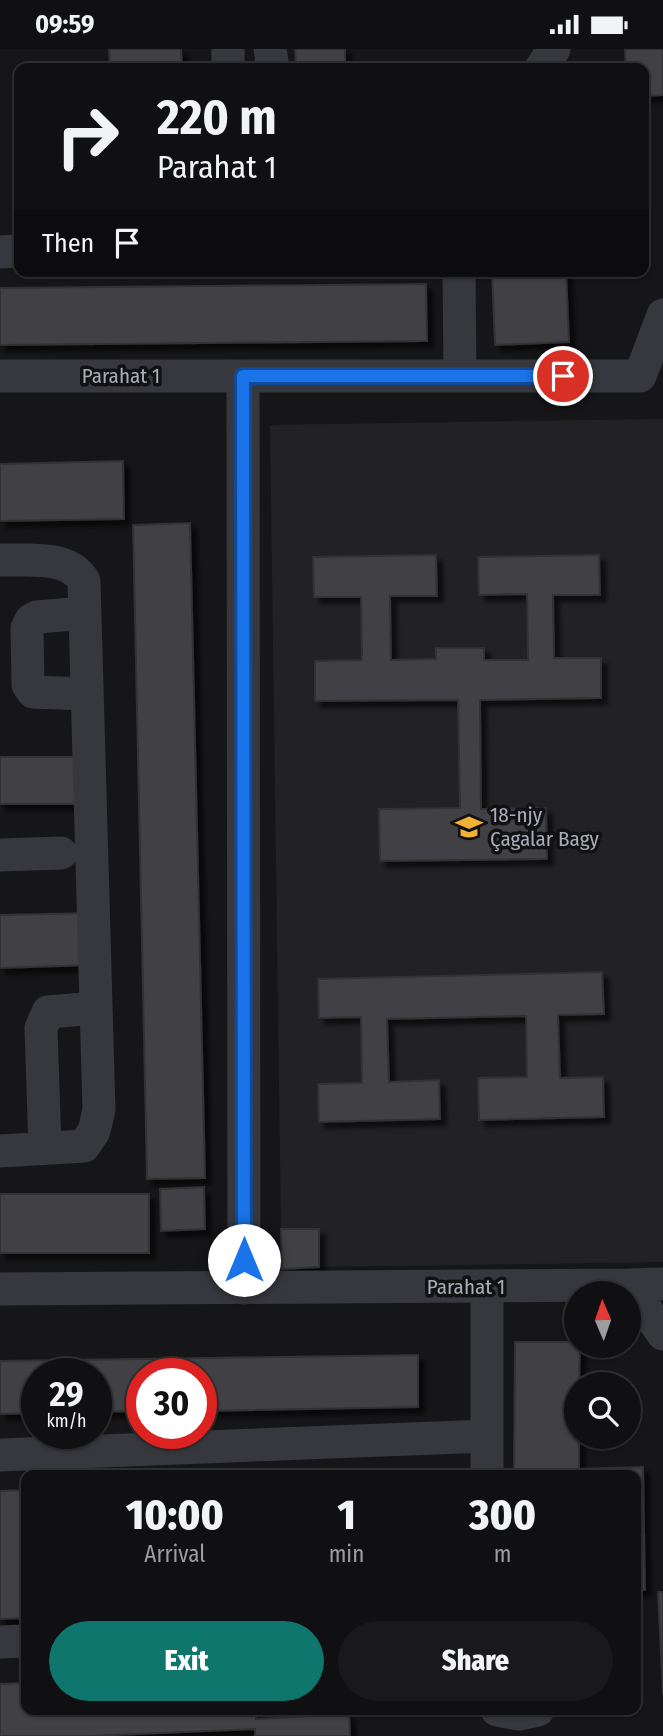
<!DOCTYPE html>
<meta charset="utf-8">
<style>
:root{--surface:#101012;--page:#19191b;--text:#f1f3f6;--muted:#9c9d9f;--line:#303032;--accent:#0f766e}
body{margin:0;font-family:"Fira Sans Condensed",sans-serif;background:var(--page);color:var(--text);height:100vh;display:flex;flex-direction:column;font-size:26px;white-space:nowrap}
*{box-sizing:border-box;margin:0}
p{font-size:23px;color:var(--muted)}
.icon{flex:none;width:38px;height:38px;fill:none;stroke:currentColor;stroke-width:2;stroke-linecap:round;stroke-linejoin:round}
.map{position:relative;flex:1;overflow:hidden}
.details{position:absolute;left:21px;top:1421px;width:620px;height:245px;display:flex;flex-direction:column;background:var(--surface);border-radius:14px;box-shadow:0 2px 5px #0004,0 0 0 2px var(--line)}
.details>*{flex:none}
.hud{position:absolute;left:14px;top:14px;width:635px;height:214px;border-radius:14px;box-shadow:0 2px 5px #0004,0 0 0 2px var(--line);background:#101012;color:var(--text);overflow:hidden}
.needle{width:46px;rotate:358deg}
.controls{position:absolute;left:564px;top:1232px;display:grid;gap:14px}
.controls a{display:grid;place-items:center;width:77px;height:77px;border-radius:50%;background:var(--surface);box-shadow:0 2px 5px #0004,0 0 0 2px var(--line);font-size:35px}
.speed{position:absolute;left:21px;top:1309px;display:flex;gap:14px;font-size:35px;font-weight:700;text-align:center}
.speed>*{display:grid;place-content:center;width:91px;height:91px;border-radius:50%;background:var(--surface);box-shadow:0 2px 5px #0004,0 0 0 2px var(--line);line-height:1}
.speed small{font-size:18px;font-weight:400}
.speed .limit{border:10px solid #d22;background:#fff;color:#111}
.pin{position:absolute;display:grid;place-items:center;width:60px;height:60px;color:#fff;margin:-30px;border:4px solid #fff;border-radius:50%;box-shadow:0 2px 7px #0007}
.me{position:absolute;width:77px;margin:-38px;rotate:0deg;stroke-linejoin:round;filter:drop-shadow(0 0 5px #0008)}
.turn{display:flex;align-items:center;gap:24px;height:147px;padding:0 28px;font-size:32px}
.turn .icon{width:91px;height:91px;stroke-width:2.5}
.turn b{display:block;font-size:49px;line-height:60px}
.then{display:flex;align-items:center;height:66px;padding:0 28px;background:#0003;gap:14px;font-size:26px}
.eta{display:flex;justify-content:space-evenly;align-items:center;height:119px;text-align:center}
.eta b{font-size:42px;font-weight:800;line-height:49px}
.button{display:flex;gap:14px;margin-top:auto;padding:14px 28px}
.button a{flex:1;height:80px;border-radius:42px;background:var(--accent);color:#fff;font-size:28px;font-weight:800;line-height:80px;text-align:center}
.button a+a{background:var(--page);color:var(--text)}
.status{display:flex;justify-content:space-between;align-items:center;height:49px;padding:0 35px;background:var(--surface);direction:ltr}
.status svg{height:19px;fill:currentColor}
.map>svg:first-child{display:block}
</style>
<div class="status"><b>09:59</b><svg viewBox="0 0 49 12"><path d="M0 12V9h3v3zM5 12V6h3v6zM10 12V3h3v9zM15 12V0h3v12zM26 1h20v11H26zM47 4h2v5h-2z"/></svg></div>
<div class="map">
<svg width="663" height="1687" viewBox="0 0 663 1687">
<defs>
<filter id="shadow"><feDropShadow dx="6" dy="6" stdDeviation="2" flood-color="#0009"/></filter>
</defs>
<rect width="100%" height="100%" fill="#161618"/>
<!-- built -->
<path fill="#222225" d="M663 370V1213L319 1218V1180H281L270 376Z"/>
<!-- building -->
<path fill="#404145" stroke="#303034" stroke-width="2" filter="url(#shadow)" d="M109 0H181L182 19H110Z
M295 0H345V19H296Z
M625 0H663V46L644 47V19H626Z
M492 222H566L569 293 495 296Z
M426 235 427 292 0 296V239Z
M123 412 124 470 0 472V415Z
M190 474 205 1129 147 1130 133 476Z
M436 506 437 547H390L391 611 436 610V599H484V611H528L527 545 479 546 478 508 599 506 600 546H553L554 609H601V649L480 651 481 760 546 759 547 810 380 812 379 760 460 759 458 651 315 652V612L362 611 361 548H314L313 508Z
M0 708H78L79 755H0Z
M91 864 92 916 0 919V866Z
M602 923 604 965 558 966 560 1029 603 1028 604 1068 479 1071 478 1029 527 1028 526 967 387 970 389 1033 439 1031 440 1070 319 1073 318 1035 362 1034 361 968 319 969 318 930Z
M204 1138 205 1180 161 1182 160 1140Z
M0 1145H149V1204H0Z
M281 1180H319V1218L282 1220Z
M515 1293H576V1297H580L579 1335H576V1388H579V1420H514Z
M418 1306V1358L201 1362V1325H142V1362L96 1363V1325H37V1364L0 1365V1312Z
M643 1418 645 1541H635V1426H579V1420Z
M26 1441V1569L0 1570V1442Z
M658 1543H663V1645Z
M26 1634V1661H256V1670L349 1665 350 1687H255V1680L91 1687H0V1635Z"/>
<g fill="none" stroke-linecap="round" stroke-linejoin="round">
<!-- minor -->
<path stroke="#37383d" stroke-width="33" d="M270 0 273 19
M228 19V0
M541 19 554 0
M0 203 19 202
M459 222 460 327
M0 327H640L663 266
M243 327 244 1239
M0 511C27 512 68 505 84 532L99 1061 94 1082 84 1097 0 1102
M85 564 37 568 31 571 27 579 28 636 33 643 87 645
M0 806 61 804
M45 1099 41 979 48 963 96 959
M629 1236 663 1235
M487 1237V1426
M0 1240 629 1236 663 1285
M0 1406 487 1387
M0 1593 26 1592
M497 1661 519 1665 538 1661"/>
</g>
<g fill="none" stroke-linecap="round" stroke-linejoin="round">
<defs>
<path id="route" d="M244 1211 243 327H563"/>
</defs>
<!-- route casing -->
<use href="#route" stroke="#114b97" stroke-width="18"/>
<!-- route -->
<use href="#route" stroke="#1a73e8" stroke-width="12"/>
</g>
<!-- icons -->
<defs>
<symbol id="school-bare" viewBox="-9 -9 18 18"><path d="M0-5L7-2L0 1L-7-2ZM-4 1L0 2.5L4 1V4Q0 6-4 4Z" fill="#f2b134" stroke="#111113" stroke-width="2.5" paint-order="stroke"/></symbol>
</defs>
<g fill-rule="evenodd">
<use href="#school-bare" x="450" y="759" width="38" height="38"/>
</g>
<g text-anchor="middle" dominant-baseline="central" stroke-width="7" stroke-linejoin="round" paint-order="stroke">
<!-- street labels -->
<g font-size="21" fill="#a8adb8" stroke="#111113">
<text x="121" y="327">Parahat 1</text>
<text x="466" y="1238">Parahat 1</text>
</g>
<!-- poi labels -->
<g font-size="21" fill="#a8adb8" stroke="#111113" text-anchor="start">
<text x="490" y="766">18-njy<tspan x="490" dy="24">Çagalar Bagy</tspan></text>
</g>
</g>
</svg>
<div class="controls">
<a><svg class="needle" viewBox="-14 -14 28 28"><path d="M0-13l5 13h-10z" fill="#e53935"/><path d="M0 13l5-13h-10z" fill="#9c9d9f"/></svg></a>
<a><svg class="icon" aria-label="search" viewBox="0 0 24 24"><circle cx="10" cy="10" r="6"/><path d="M15 15l6 6"/></svg></a>
</div>
<div class="speed"><div>29<small>km/h</small></div><div class="limit">30</div></div>
<div class="pin" style="left:563px;top:327px;background:#d93025"><svg class="icon" aria-label="arrive" viewBox="0 0 24 24"><path d="M6 21V4h12l-3 4 3 4H6"/></svg></div>
<svg class="me" style="left:244px;top:1211px" viewBox="-20 -20 40 40"><circle r="19" fill="#fff"/><path d="M0-13L10 11 0 6-10 11z" fill="#1a73e8"/></svg>
<div class="hud">
<div class="turn"><svg class="icon" aria-label="right" viewBox="0 0 24 24"><path d="M7 20v-9h11M14 6l5 5-5 5"/></svg><div><b>220 m</b>Parahat 1</div></div>
<div class="then">Then<svg class="icon" aria-label="arrive" viewBox="0 0 24 24"><path d="M6 21V4h12l-3 4 3 4H6"/></svg></div>
</div>
<section class="details">
<div class="eta">
<div><b>10:00</b><p>Arrival</p></div>
<div><b>1</b><p>min</p></div>
<div><b>300</b><p>m</p></div>
</div>
<div class="button"><a>Exit</a><a>Share</a></div>
</section>
</div>
